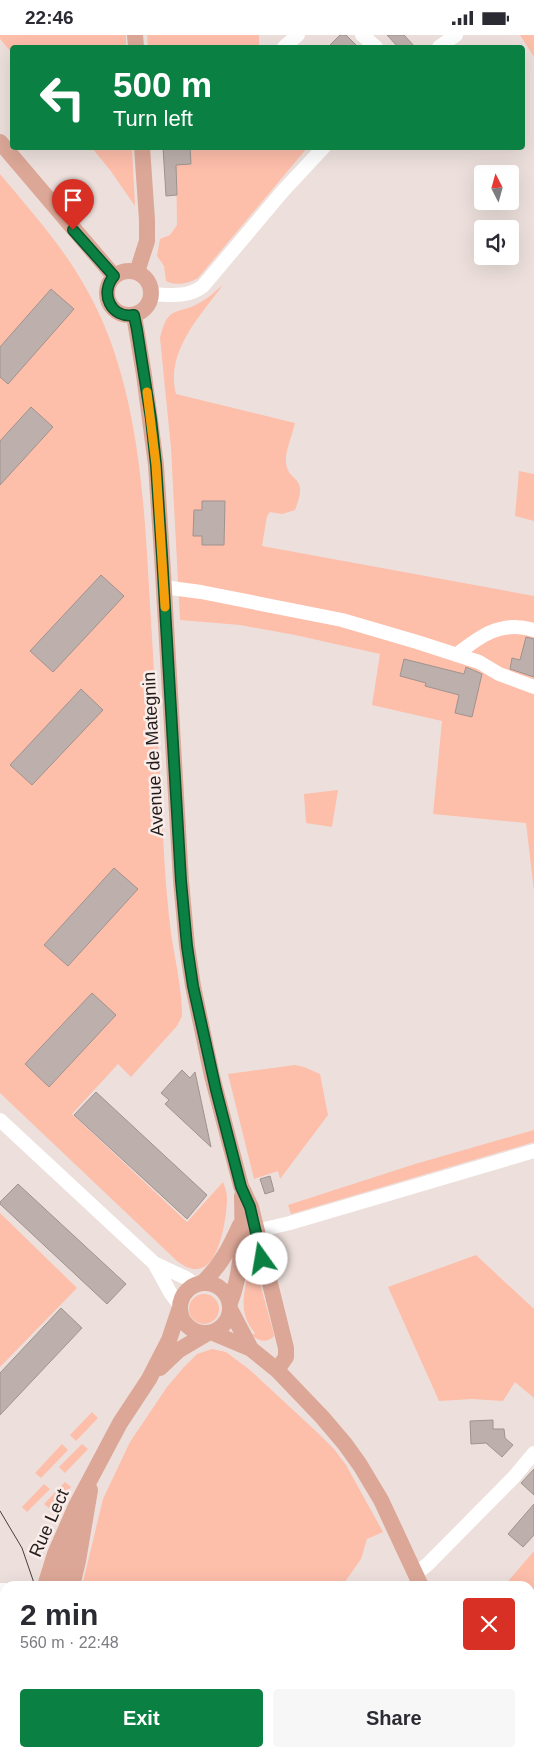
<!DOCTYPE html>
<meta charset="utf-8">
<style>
:root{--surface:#fff;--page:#f7f7f7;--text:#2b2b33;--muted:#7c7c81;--accent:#0b8043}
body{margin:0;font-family:Helvetica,sans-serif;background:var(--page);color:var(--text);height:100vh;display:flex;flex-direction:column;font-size:19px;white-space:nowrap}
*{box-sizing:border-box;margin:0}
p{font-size:16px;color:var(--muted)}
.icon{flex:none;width:28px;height:28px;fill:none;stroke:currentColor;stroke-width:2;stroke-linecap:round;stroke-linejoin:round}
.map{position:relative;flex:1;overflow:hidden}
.panel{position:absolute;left:0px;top:1546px;width:535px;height:176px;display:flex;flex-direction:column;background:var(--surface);border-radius:15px 15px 0 0;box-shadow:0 5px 20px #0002}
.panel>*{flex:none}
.guide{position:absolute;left:10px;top:10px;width:515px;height:105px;border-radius:5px;box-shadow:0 5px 20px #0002;background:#0b8043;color:#fff;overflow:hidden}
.needle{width:32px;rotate:354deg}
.controls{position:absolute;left:474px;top:130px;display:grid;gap:10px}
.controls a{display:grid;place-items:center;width:45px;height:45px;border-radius:5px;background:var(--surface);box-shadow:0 5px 20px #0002;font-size:25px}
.pin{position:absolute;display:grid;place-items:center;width:42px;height:42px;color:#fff;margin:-51px -21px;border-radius:50% 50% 50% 0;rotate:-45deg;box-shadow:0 0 5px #0007}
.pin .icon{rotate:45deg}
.me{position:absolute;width:55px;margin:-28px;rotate:347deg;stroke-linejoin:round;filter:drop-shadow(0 0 4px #0008)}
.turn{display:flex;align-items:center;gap:18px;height:105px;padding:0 20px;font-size:22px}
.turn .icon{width:65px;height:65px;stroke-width:2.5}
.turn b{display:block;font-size:35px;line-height:42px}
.round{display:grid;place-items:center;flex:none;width:52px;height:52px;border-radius:5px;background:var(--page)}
.overview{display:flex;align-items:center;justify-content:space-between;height:85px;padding:0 20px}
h1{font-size:30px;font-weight:700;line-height:38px}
.cta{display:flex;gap:10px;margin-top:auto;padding:10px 20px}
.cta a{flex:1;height:58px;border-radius:5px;background:var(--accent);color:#fff;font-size:20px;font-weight:700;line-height:58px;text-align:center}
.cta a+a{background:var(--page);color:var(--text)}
.status{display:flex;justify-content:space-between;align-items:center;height:35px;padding:0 25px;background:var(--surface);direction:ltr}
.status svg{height:14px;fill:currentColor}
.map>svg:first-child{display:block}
</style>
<div class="status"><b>22:46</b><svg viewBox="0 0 49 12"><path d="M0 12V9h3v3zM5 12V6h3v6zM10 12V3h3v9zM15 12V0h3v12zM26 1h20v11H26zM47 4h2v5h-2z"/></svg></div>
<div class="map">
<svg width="534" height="1722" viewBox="0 0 534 1722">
<rect width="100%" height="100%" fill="#ede0dc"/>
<!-- green -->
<path fill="#fdbeaa" d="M0 0H126V12H12V18L0 4Z
M147 0H259V12H148Z
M520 0H534V22Z
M92 113H132L135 171 110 135Z
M190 113H307L198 243C188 249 176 251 166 246L164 231 157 221 160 204 170 200 177 190 176 130 191 129Z
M0 139C29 174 60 208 83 248 139 342 144 463 150 570 154 632 157 694 161 756 163 803 165 851 171 898 175 925 182 953 182 981L177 991 131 1042 118 1029 72 1079 187 1187 223 1147C225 1152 227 1158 227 1163 227 1180 220 1232 198 1234 189 1235 183 1230 177 1226L0 1058Z
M223 250C200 281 165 317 176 359L295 388C293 398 285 417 286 426 287 450 310 437 295 475L282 479 270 477 267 481 262 511 534 561V856L526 788 433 779 442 686 372 670 380 619 295 600 240 590 180 585 171 413 160 303C168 268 178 281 201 267 209 263 216 255 223 250Z
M519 436 534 439V486L515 481Z
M338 755 332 792 306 788 304 759Z
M295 1030 304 1032 320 1039 328 1080 280 1144 278 1136 254 1144 228 1039Z
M534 1095V1107L291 1179 288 1170 415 1129Z
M0 1178 77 1253 0 1332Z
M476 1220 534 1274V1363L515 1347 503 1366 472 1364 439 1366 388 1252Z
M256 1234 273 1296 274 1301C268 1308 259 1307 252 1300L255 1298C238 1278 244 1261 248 1237Z
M189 1274a15 15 0 1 1 30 0a15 15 0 1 1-30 0Z
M212 1314 226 1317 250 1335 319 1399 334 1414 346 1430 383 1497 367 1504 361 1524 342 1551H82L103 1464 130 1407 167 1352 184 1332 197 1319Z
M92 1377 98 1383 76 1406 70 1400Z
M62 1409 68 1415 41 1443 35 1438Z
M82 1409 88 1414 65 1438 59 1432Z
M65 1447 71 1452 50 1474 44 1469Z
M44 1449 50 1454 27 1477 22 1472Z
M534 1516V1612L530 1616V1551H504Z
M0 1591 5 1597V1705L1 1722H0Z
M53 1718H161L156 1722H52Z"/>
<!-- building -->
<path fill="#bdb0ac" stroke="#9f928f" d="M340 0H346L358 12H328Z
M387 0H404L415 12H398Z
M163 112H190L191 129 176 130 177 160 166 161Z
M51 254 74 274 8 349 0 342V312Z
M31 372 53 392 0 450V406Z
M202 466H225L224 510H202V501H193L194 475H202Z
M101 540 124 561 53 637 30 616Z
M526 602 534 604V642L510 634 512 623 520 625Z
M404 624 464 639 466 632 482 639 472 682 455 678 459 660 425 651 426 648 400 641Z
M81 654 103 675 32 750 10 730Z
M114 833 138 854 68 931 44 910Z
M92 958 116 980 49 1052 25 1029Z
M182 1035 190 1043 195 1037 211 1112 165 1069 169 1065 161 1058Z
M96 1057 207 1160 187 1184 74 1080Z
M270 1141 274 1156 265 1159 260 1144Z
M18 1149 126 1249 107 1269 0 1169V1167Z
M61 1273 82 1293 0 1380V1338Z
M493 1385V1394H504L505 1403 513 1410 502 1422 486 1408 471 1409 470 1386Z
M534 1434V1460L521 1448Z
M534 1469V1500L523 1512 508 1499Z"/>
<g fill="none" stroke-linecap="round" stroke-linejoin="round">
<!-- minor -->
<path stroke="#fff" stroke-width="14" d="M362 0 376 12
M284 12 298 0
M439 12 456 0
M151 259C170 260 188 263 203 251L283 156 324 112
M163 552 201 557 342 585 417 607 479 627 499 639 534 652
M456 620C480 601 501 585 534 595
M0 1085 154 1228 186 1243 196 1250
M256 1196 290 1188 534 1116
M154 1228 171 1259 179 1269
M416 1539 428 1529 514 1442 534 1418
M0 1555H5
M0 1574 5 1578
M457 1718 459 1722
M364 1722 369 1718"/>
<!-- major -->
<path stroke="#dca797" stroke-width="16" d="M135 0 136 12
M0 107 114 241
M107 258a22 22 0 1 1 44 0a22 22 0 1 1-44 0Z
M137 237 147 206V185L142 112
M134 280 144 340 156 430 162 521 181 846 187 911 193 951 212 1041 241 1151 251 1172 286 1313V1322L277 1335
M180 1273a25 25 0 1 1 50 0a25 25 0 1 1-50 0Z
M202 1248C220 1232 230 1212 240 1190
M230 1268C243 1234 243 1197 242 1161
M230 1274 251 1314
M213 1298 251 1314 277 1335 322 1382 345 1409 360 1430 381 1465 421 1551
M160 1333 179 1315 206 1299
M45 1551 55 1519 76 1471 120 1388 149 1344 169 1305 179 1275
M58 1551 74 1500
M72 1551 78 1526 90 1455
M492 1718 494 1722
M10 1722 11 1718
M31 1722 32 1718"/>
<!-- tram -->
<path stroke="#443e3c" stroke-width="1" d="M0 1476 22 1513 35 1551
M18 1722 19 1718"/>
</g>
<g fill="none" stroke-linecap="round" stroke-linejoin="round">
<defs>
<path id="route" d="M73 195 114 241C99 258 111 284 134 280L137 295 151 384 156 430 162 521 181 846 187 911 193 951 216 1055 241 1152 250 1172 262 1224"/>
</defs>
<!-- route casing -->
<use href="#route" stroke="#07532c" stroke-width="12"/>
<!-- route -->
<use href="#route" stroke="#0b8043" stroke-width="9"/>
<!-- slow -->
<path stroke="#f59e0b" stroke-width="9" d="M147 357 156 430 165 572"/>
</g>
<g text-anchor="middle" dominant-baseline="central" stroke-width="5" stroke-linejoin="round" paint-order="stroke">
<!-- street labels -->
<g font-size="18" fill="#221d1c" stroke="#faede9">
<text transform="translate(153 719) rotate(-93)">Avenue de Mategnin</text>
<text transform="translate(49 1488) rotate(-66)">Rue Lect</text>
</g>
</g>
</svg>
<div class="controls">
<a><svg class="needle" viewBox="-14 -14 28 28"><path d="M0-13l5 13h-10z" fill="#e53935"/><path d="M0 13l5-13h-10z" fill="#7c7c81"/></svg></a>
<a><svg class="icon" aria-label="sound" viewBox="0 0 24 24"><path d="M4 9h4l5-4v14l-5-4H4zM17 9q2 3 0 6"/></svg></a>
</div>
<div class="pin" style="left:73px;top:195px;background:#d93025"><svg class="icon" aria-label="arrive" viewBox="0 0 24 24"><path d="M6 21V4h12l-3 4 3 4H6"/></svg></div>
<svg class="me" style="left:262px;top:1224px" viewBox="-20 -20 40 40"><circle r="19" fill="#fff"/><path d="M0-13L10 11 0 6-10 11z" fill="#0b8043"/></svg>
<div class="guide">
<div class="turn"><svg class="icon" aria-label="left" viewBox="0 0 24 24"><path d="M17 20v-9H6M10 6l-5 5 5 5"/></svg><div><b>500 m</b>Turn left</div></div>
</div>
<section class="panel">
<div class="overview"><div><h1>2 min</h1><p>560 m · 22:48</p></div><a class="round" style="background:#d93025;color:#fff"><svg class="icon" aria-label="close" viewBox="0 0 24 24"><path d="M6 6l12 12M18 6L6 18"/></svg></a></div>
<div class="cta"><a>Exit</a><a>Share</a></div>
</section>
</div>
